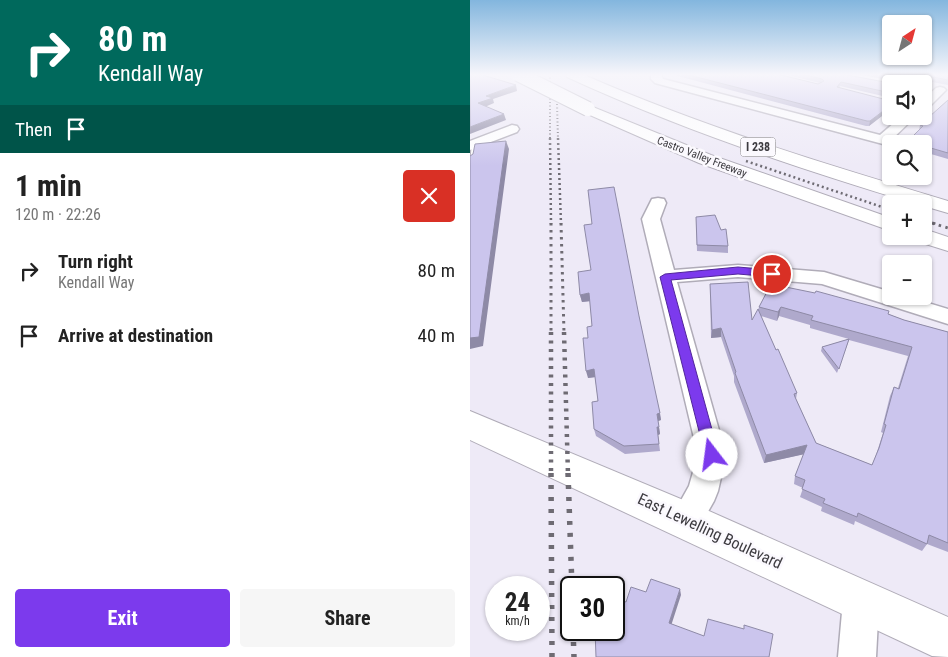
<!DOCTYPE html>
<meta charset="utf-8">
<style>
:root{--surface:#fff;--page:#f6f6f6;--text:#222;--muted:#767676;--accent:#7c3aed}
body{margin:0;font-family:"Roboto Condensed",sans-serif;background:var(--page);color:var(--text);height:100vh;display:flex;flex-direction:column;font-size:19px;white-space:nowrap}
*{box-sizing:border-box;margin:0}
p{font-size:16px;color:var(--muted)}
.icon{flex:none;width:28px;height:28px;fill:none;stroke:currentColor;stroke-width:2;stroke-linecap:round;stroke-linejoin:round}
.map{position:relative;flex:1;overflow:hidden}
.panel{display:flex;flex-direction:column;background:var(--surface);width:470px}
.panel>*{flex:none}
.top-card{background:#00695c;color:#fff;overflow:hidden}
.needle{width:32px;rotate:36deg}
.controls{position:absolute;left:412px;top:15px;display:grid;gap:10px}
.controls a{display:grid;place-items:center;width:50px;height:50px;border-radius:5px;background:var(--surface);box-shadow:0 1px 4px #0004;font-size:25px}
.speed{position:absolute;left:15px;top:576px;display:flex;gap:10px;font-size:25px;font-weight:700;text-align:center}
.speed>*{display:grid;place-content:center;width:65px;height:65px;border-radius:50%;background:var(--surface);box-shadow:0 1px 4px #0004;line-height:1}
.speed small{font-size:12px;font-weight:400}
.speed .limit{border:2px solid #111;border-radius:8px;background:#fff;color:#111}
.pin{position:absolute;display:grid;place-items:center;width:42px;height:42px;color:#fff;margin:-21px;border:2px solid #fff;border-radius:50%;box-shadow:0 1px 5px #0007}
.me{position:absolute;width:55px;margin:-28px;rotate:345deg;stroke-linejoin:round;filter:drop-shadow(0 0 4px #0008)}
.turn{display:flex;align-items:center;gap:18px;height:105px;padding:0 15px;font-size:22px}
.turn .icon{width:65px;height:65px;stroke-width:2.5}
.turn b{display:block;font-size:35px;line-height:42px}
.then{display:flex;align-items:center;height:48px;padding:0 15px;background:#0003;gap:10px;font-size:19px}
.round{display:grid;place-items:center;flex:none;width:52px;height:52px;border-radius:5px;background:var(--page)}
.head{display:flex;align-items:center;justify-content:space-between;height:85px;padding:0 15px}
h1{font-size:30px;font-weight:700;line-height:38px}
.action{display:flex;gap:10px;margin-top:auto;padding:10px 15px}
.action a{flex:1;height:58px;border-radius:5px;background:var(--accent);color:#fff;font-size:20px;font-weight:700;line-height:58px;text-align:center}
.action a+a{background:var(--page);color:var(--text)}
ul{padding:0;list-style:none}
li{display:flex;align-items:center;gap:15px;height:65px;padding:0 15px}
li div{flex:1}
li b{display:block;font-size:19px}
li em{font-style:normal}
main{display:flex;flex:1;min-height:0}
.map>svg:first-child{display:block}
</style>
<main>
<section class="panel">
<div class="top-card">
<div class="turn"><svg class="icon" aria-label="right" viewBox="0 0 24 24"><path d="M7 20v-9h11M14 6l5 5-5 5"/></svg><div><b>80 m</b>Kendall Way</div></div>
<div class="then">Then<svg class="icon" aria-label="arrive" viewBox="0 0 24 24"><path d="M6 21V4h12l-3 4 3 4H6"/></svg></div>
</div>
<div class="head"><div><h1>1 min</h1><p>120 m · 22:26</p></div><a class="round" style="background:#d93025;color:#fff"><svg class="icon" aria-label="close" viewBox="0 0 24 24"><path d="M6 6l12 12M18 6L6 18"/></svg></a></div>
<ul>
<li><svg class="icon" aria-label="right" viewBox="0 0 24 24"><path d="M7 20v-9h11M14 6l5 5-5 5"/></svg><div><b>Turn right</b><p>Kendall Way</p></div><em>80 m</em></li>
<li><svg class="icon" aria-label="arrive" viewBox="0 0 24 24"><path d="M6 21V4h12l-3 4 3 4H6"/></svg><div><b>Arrive at destination</b></div><em>40 m</em></li>
</ul>
<div class="action"><a>Exit</a><a>Share</a></div>
</section>
<div class="map">
<svg width="478" height="657" viewBox="0 0 478 657">
<rect width="100%" height="100%" fill="#eeeaf7"/>
<g fill="none" stroke-linecap="round" stroke-linejoin="round">
<defs>
<path id="service" d="M2 143 7 144 4 162 0 164Z"/>
<path id="minor" d="M181 74H191L193 79 410 135 432 116H446L418 143 413 144 185 83 181 79Z
M368 74H387L423 81 424 83 419 86 373 77Z
M470 87 474 88 476 90 458 108 454 109V99L466 88Z
M42 125 47 126 49 129 47 132 0 150V141Z
M188 198 194 199 196 203 190 219 204 270 268 265 354 272 421 292V296H435L478 309V324L352 284 268 277 207 282 256 455 248 491 244 501 227 531 216 535 205 531 200 520 219 486 228 455 172 219 182 199Z
M391 583 403 589 409 601 406 657H368L373 601 379 589Z"/>
<path id="secondary" d="M0 411 230 507 478 617V657L462 656 0 440Z"/>
<path id="motorway" d="M96 74H112C230 126 354 164 478 201V213L454 206V204H446C327 168 210 129 97 77Z
M118 105 241 155 421 218V231L229 163 113 112 111 109 113 106Z
M454 229 478 237V251L446 241 443 236H454Z"/>
</defs>
<!-- service casing -->
<use href="#service" stroke="#b0acb8" stroke-width="3"/>
<!-- minor casing -->
<use href="#minor" stroke="#b0acb8" stroke-width="3"/>
<!-- secondary casing -->
<use href="#secondary" stroke="#b0acb8" stroke-width="2"/>
<!-- motorway casing -->
<use href="#motorway" stroke="#b0acb8" stroke-width="2"/>
<!-- service -->
<use href="#service" fill="#fff" fill-rule="evenodd"/>
<!-- minor -->
<use href="#minor" fill="#fff" fill-rule="evenodd"/>
<!-- secondary -->
<use href="#secondary" fill="#fff" fill-rule="evenodd"/>
<!-- motorway -->
<use href="#motorway" fill="#fff" fill-rule="evenodd"/>
<!-- rail-far4 -->
<path stroke="#6e6b73" stroke-width="2" stroke-dasharray="1 2.5" stroke-linecap="butt" d="M80 74V139
M87 104 88 139"/>
<!-- rail-far3 -->
<path stroke="#6e6b73" stroke-width="2.5" stroke-dasharray="2 3" stroke-linecap="butt" d="M80 138 81 224
M88 138 91 224
M276 161 421 210
M454 220 466 224"/>
<!-- rail-far2 -->
<path stroke="#6e6b73" stroke-width="3" stroke-dasharray="2.5 4.5" stroke-linecap="butt" d="M81 223V333
M91 223 94 333
M462 223 478 228"/>
<!-- rail-far1 -->
<path stroke="#6e6b73" stroke-width="4.5" stroke-dasharray="3 5.5" stroke-linecap="butt" d="M81 332V475
M94 332 98 475"/>
<!-- rail -->
<path stroke="#6e6b73" stroke-width="5.5" stroke-dasharray="4 8" stroke-linecap="butt" d="M81 473 82 657
M98 473 102 588
M103 630 104 657"/>
<defs>
<path id="motorway-bridge" d="M48 74 118 109"/>
</defs>
<!-- motorway-bridge casing -->
<use href="#motorway-bridge" stroke="#b0acb8" stroke-width="16" stroke-linecap="butt"/>
<!-- motorway-bridge -->
<use href="#motorway-bridge" stroke="#fff" stroke-width="14"/>
</g>
<!-- wall -->
<path fill="#afa9cc" fill-rule="evenodd" d="M204 74H307L348 84 350 83 313 74H372L420 83 425 80 394 74H478V85L457 81 421 84V98L370 86 369 88 421 101V109L399 126H396L204 75Z
M478 100V159L454 152V144H442L443 141H442L443 136 449 131 450 125Z
M226 217 258 246V253L227 251Z
M240 284 282 320 288 310 289 307 301 284 418 314 434 320 478 332V552L457 544 452 551 385 521 384 525 351 511 352 507 330 497 333 488 324 484 325 476 334 454 294 463 264 382V376L251 337 241 338ZM291 316 307 321 309 316 340 325V328L379 339 352 347 351 351 367 373 379 340 438 356 428 388 424 387 420 396 411 432 413 433 406 455 402 465 346 443 326 399 327 393 306 350Z
M110 295 169 316 191 420 188 421 190 434 188 435 190 451 155 454 126 436 124 429 128 401 125 377 118 378 122 326 120 301 112 302Z"/>
<!-- shaded-wall -->
<path fill="#8e8aa6" d="M458 76 457 81 453 84H449Z
M46 85 47 91 23 99 24 103 10 109 8 103 16 96Z
M421 105V109L399 126 400 121Z
M34 114 36 120 0 134V127Z
M36 141 39 149 13 346 0 349V338Z
M119 293 121 301 112 302 110 295Z
M311 307 309 316 307 321 308 312Z
M251 328V337L241 338 242 330Z
M124 369 126 377 118 378 116 371Z
M190 413 191 420 188 421 187 414Z
M187 427H189L190 434 188 435 190 451Z
M337 445 335 454 294 463 296 455Z
M210 589 211 595 200 629 199 623Z"/>
<!-- building -->
<path fill="#cbc5ed" stroke="#8e8aa6" d="M0 74H12L16 76 46 85 16 96 23 98 8 103 34 114 0 127Z
M215 74H307L348 84 354 81 352 79 332 74H372L420 83 426 80V76L416 74H478V80L458 76 449 84H421V93L371 82 367 87 421 101V105L400 121H397Z
M478 100V153L454 146V144L442 143 446 140 443 139 446 136H443L453 126 450 125Z
M36 141 9 337 0 338V156L3 154 5 144Z
M144 187 169 316 190 413 187 414 189 427H187L189 444 154 446 124 429 122 402 128 401 124 369 116 371 113 338H118L117 327 122 326 119 293 110 295 108 272 121 270 114 225 122 224 118 190Z
M245 215 251 230 256 229 258 246 227 245 226 217Z
M278 282 282 320 288 309 306 350 308 349 327 393 324 394 325 397 346 443 402 465 409 448 416 425 414 424 424 387 429 389 442 347 341 320 343 316 311 307 308 312 289 307 301 284 345 293 346 291 419 311 418 314 434 320 478 332V543L459 535 457 544 388 513 387 517 353 503 355 499 332 489 335 480 325 476 337 445 296 455 265 373 266 372 251 328 242 330 240 284Z
M379 339 369 369 352 347Z
M181 579 210 589 199 623 234 636 238 619 274 629V625L303 634 299 657H126L125 630H144V598L156 602 161 587 176 592Z"/>
<!-- sky -->
<linearGradient id="sky" x2="0" y2="1"><stop stop-color="#83b6de"/><stop offset="0.45" stop-color="#f7f6fb"/><stop offset="1" stop-color="#f7f6fb" stop-opacity="0"/></linearGradient>
<rect width="478" height="166" fill="url(#sky)"/>
<!-- route -->
<path fill="#7c3aed" stroke="#51269a" d="M268 267 302 270 308 274 302 277 268 274 201 280 249 455 247 459 242 461 237 459 235 455 190 277 195 274Z"/>
<g text-anchor="middle" dominant-baseline="central" stroke-width="5" stroke-linejoin="round" paint-order="stroke">
<!-- far-street labels -->
<g font-size="11" fill="#3d3b40" stroke="#fbf9fe">
<text transform="translate(232 157) rotate(21)">Castro Valley Freeway</text>
</g>
<!-- shield labels -->
<rect fill="#fbf9fe" stroke="#767479" stroke-width="1" x="270.5" y="137.5" width="35" height="19" rx="4"/>
<g font-size="12" font-weight="bold" fill="#3d3b40">
<text x="288" y="147">I 238</text>
</g>
<!-- near-street labels -->
<g font-size="16" fill="#3d3b40" stroke="#fbf9fe">
<text transform="translate(240 531) rotate(25)">East Lewelling Boulevard</text>
</g>
</g>
</svg>
<div class="controls">
<a><svg class="needle" viewBox="-14 -14 28 28"><path d="M0-13l5 13h-10z" fill="#e53935"/><path d="M0 13l5-13h-10z" fill="#767676"/></svg></a>
<a><svg class="icon" aria-label="sound" viewBox="0 0 24 24"><path d="M4 9h4l5-4v14l-5-4H4zM17 9q2 3 0 6"/></svg></a>
<a><svg class="icon" aria-label="search" viewBox="0 0 24 24"><circle cx="10" cy="10" r="6"/><path d="M15 15l6 6"/></svg></a>
<a>+</a>
<a>−</a>
</div>
<div class="speed"><div>24<small>km/h</small></div><div class="limit">30</div></div>
<div class="pin" style="left:302px;top:274px;background:#d93025"><svg class="icon" aria-label="arrive" viewBox="0 0 24 24"><path d="M6 21V4h12l-3 4 3 4H6"/></svg></div>
<svg class="me" style="left:242px;top:455px" viewBox="-20 -20 40 40"><circle r="19" fill="#fff"/><path d="M0-13L10 11 0 6-10 11z" fill="#7c3aed"/></svg>
</div>
</main>
